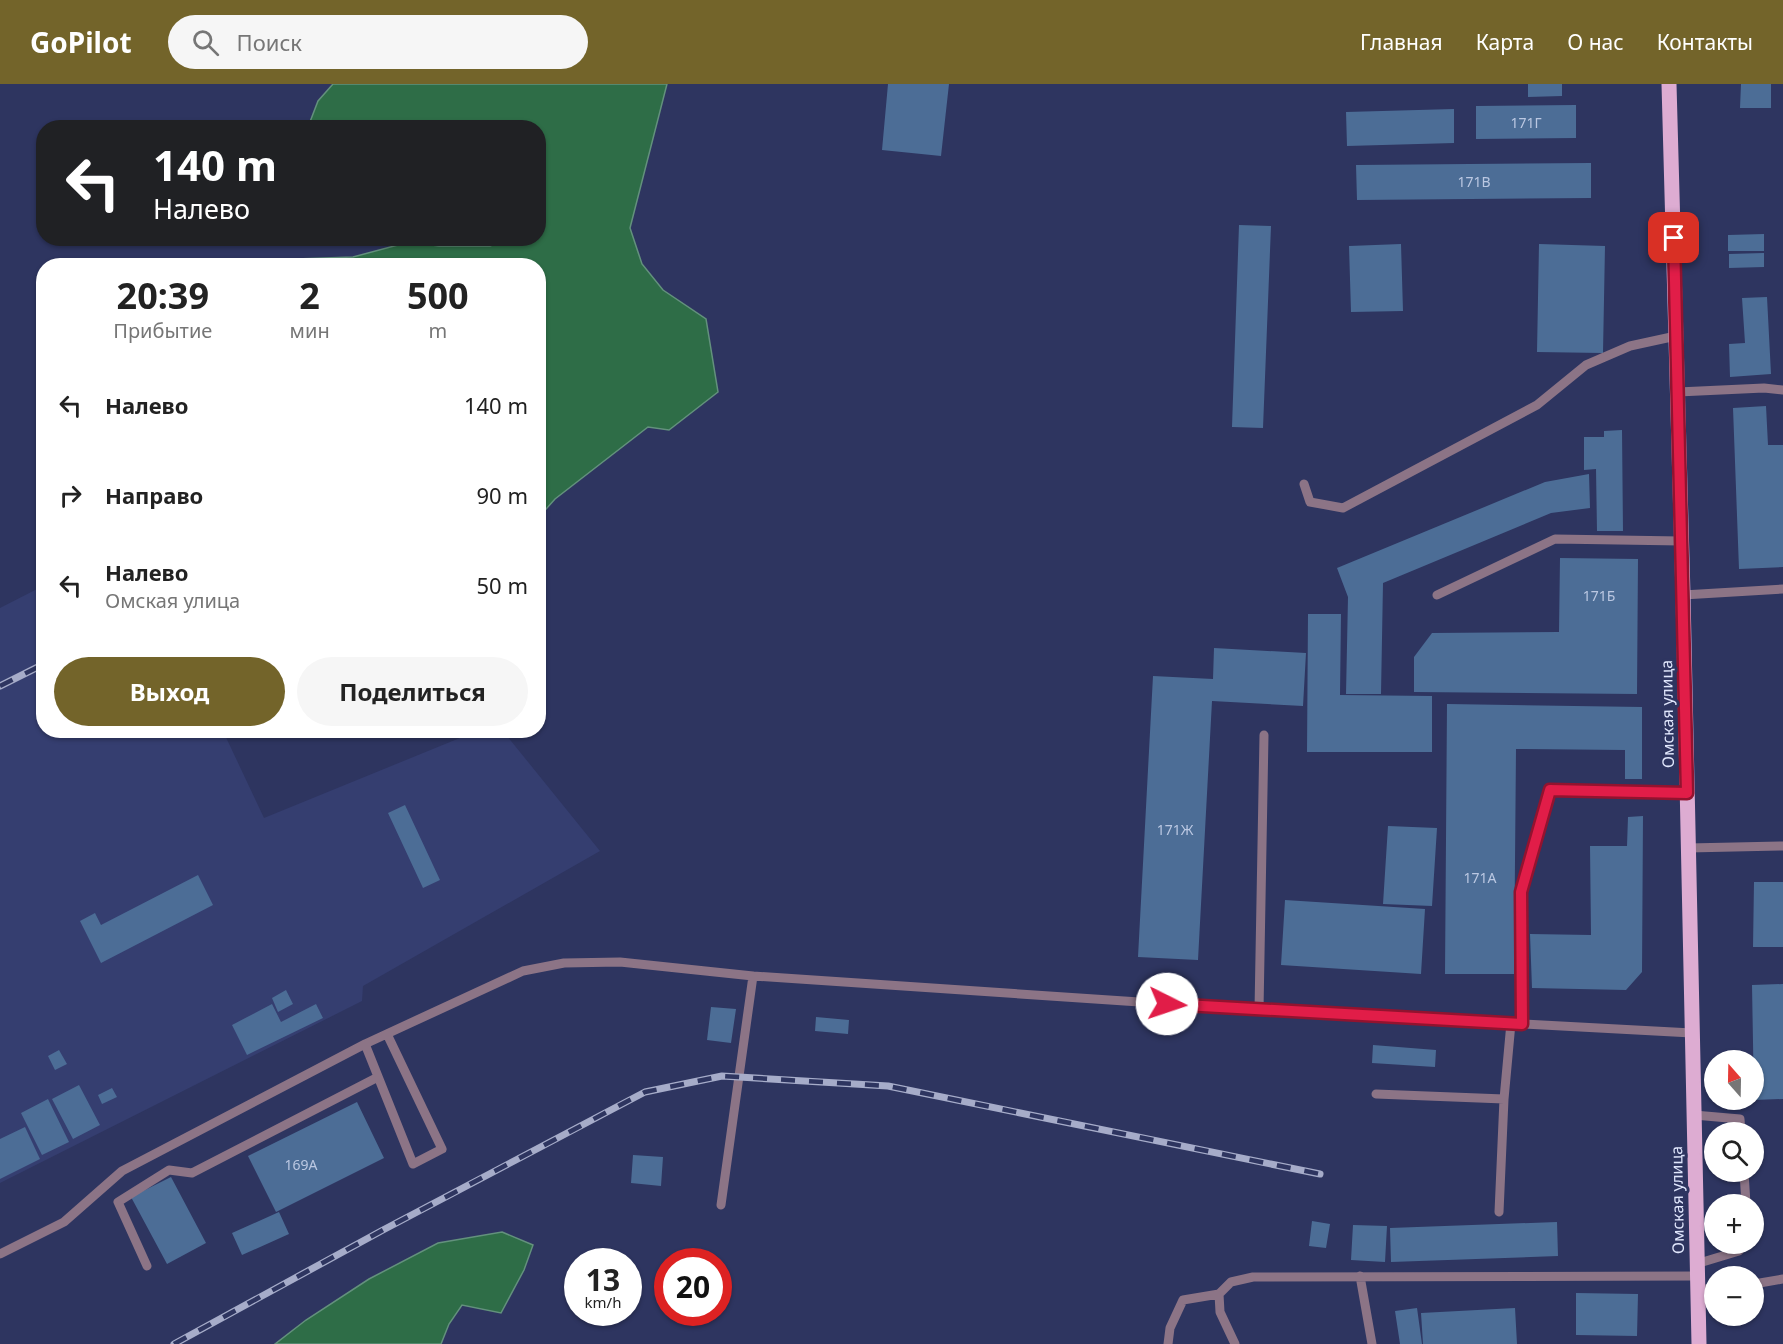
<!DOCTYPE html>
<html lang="ru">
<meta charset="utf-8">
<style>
:root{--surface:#fff;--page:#f6f6f6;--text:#222;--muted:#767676;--accent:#73642a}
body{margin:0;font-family:"Noto Sans",sans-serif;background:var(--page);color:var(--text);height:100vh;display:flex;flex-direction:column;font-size:22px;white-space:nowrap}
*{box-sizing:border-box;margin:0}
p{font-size:20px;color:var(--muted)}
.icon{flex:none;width:33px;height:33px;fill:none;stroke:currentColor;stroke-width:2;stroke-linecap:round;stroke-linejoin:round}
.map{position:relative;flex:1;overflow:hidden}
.details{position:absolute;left:36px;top:174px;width:510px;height:480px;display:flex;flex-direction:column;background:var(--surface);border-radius:24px;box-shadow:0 2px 4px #0004}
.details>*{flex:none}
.banner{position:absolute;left:36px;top:36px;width:510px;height:126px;border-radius:24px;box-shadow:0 2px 4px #0004;background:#202124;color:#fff;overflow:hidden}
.needle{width:39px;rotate:340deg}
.tools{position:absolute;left:1704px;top:966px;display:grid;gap:12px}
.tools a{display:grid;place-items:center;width:60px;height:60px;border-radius:50%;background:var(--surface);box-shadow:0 2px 4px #0004;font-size:30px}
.speed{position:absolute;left:564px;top:1164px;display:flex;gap:12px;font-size:30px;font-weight:700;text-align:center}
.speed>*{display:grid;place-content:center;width:78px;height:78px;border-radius:50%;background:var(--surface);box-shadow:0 2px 4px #0004;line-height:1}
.speed small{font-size:15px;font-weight:400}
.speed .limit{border:9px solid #d22;background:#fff;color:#111}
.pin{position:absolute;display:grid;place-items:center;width:51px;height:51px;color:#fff;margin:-26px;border-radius:12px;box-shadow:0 3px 9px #0006}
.me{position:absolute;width:66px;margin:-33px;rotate:94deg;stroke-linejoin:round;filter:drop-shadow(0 0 4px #0008)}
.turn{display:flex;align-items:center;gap:21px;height:126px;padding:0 18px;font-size:27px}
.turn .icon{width:78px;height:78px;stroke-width:2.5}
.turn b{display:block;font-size:42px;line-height:51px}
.eta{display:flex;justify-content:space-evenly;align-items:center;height:102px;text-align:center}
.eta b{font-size:36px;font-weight:700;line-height:42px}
.cta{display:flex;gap:12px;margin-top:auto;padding:12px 18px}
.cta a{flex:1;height:69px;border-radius:36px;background:var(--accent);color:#fff;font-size:24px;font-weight:700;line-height:69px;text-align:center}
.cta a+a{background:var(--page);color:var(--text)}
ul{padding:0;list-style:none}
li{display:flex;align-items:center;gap:18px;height:90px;padding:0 18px}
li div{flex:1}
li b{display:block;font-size:22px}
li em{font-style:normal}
header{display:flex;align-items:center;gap:36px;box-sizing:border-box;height:84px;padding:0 30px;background:var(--accent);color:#fff}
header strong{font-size:28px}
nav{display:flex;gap:33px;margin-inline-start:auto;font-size:21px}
.search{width:420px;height:54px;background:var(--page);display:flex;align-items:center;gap:15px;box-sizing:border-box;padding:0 21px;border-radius:33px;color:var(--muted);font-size:22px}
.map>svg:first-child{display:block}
</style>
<header>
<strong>GoPilot</strong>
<div class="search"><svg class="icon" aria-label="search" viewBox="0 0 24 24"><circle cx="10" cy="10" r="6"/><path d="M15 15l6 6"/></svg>Поиск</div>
<nav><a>Главная</a><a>Карта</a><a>О нас</a><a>Контакты</a></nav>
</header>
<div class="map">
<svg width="1783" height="1260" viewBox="0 0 1783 1260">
<rect width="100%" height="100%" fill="#2e3560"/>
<!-- built -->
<path fill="#353e70" d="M43 502 44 646 223 647 264 734 477 647H503L600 767 363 902 362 917 0 1099V524Z"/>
<!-- water -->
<path fill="#2e6d47" stroke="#63917d" stroke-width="1.5" d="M333 0H667L630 144 642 180 663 206 706 235 718 308 669 346 648 343 555 415 539 433 538 182 287 181 296 175 353 173 409 158 439 162H490L508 155 538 154V44L308 43 318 17Z
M502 1148 533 1161 524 1186 501 1229 462 1221 449 1240 441 1260H275L306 1236 369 1195 438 1159Z"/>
<!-- building -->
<path fill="#4c6d96" d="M888 0H949L941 72 882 66Z
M1528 0H1562V12L1528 13Z
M1741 0H1771V24H1740Z
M1576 21V54L1476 55V22Z
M1454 25V59L1347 62 1346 28Z
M1591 79V114L1357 116 1356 81Z
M1239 141 1271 142 1263 344 1232 343Z
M1764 150V167H1728V151Z
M1401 160 1403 227 1351 228 1349 162Z
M1539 160 1605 162 1603 269 1537 268Z
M1764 169V183L1729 184V170Z
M1767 213 1771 290 1730 293 1729 260 1745 259 1742 214Z
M1766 322 1768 361H1783V483L1739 485 1733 324Z
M1622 346 1623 447H1597L1596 385 1584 386V353H1604V347Z
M1589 390 1590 424 1551 429 1383 499 1381 610H1346L1348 513 1337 484 1545 398Z
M1560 474 1638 475 1637 610 1414 608V573L1432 549 1559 548Z
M1308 530H1341L1340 611 1432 612V668H1307Z
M1214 564 1306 569 1303 622 1212 617 1198 876 1138 873 1153 592 1213 595Z
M1447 620 1642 623V695H1625V666L1516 665 1514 890H1445Z
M405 721 440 796 423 804 388 729Z
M1643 732 1642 888 1626 906 1532 904 1530 850 1591 851 1590 762H1627L1628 733Z
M1388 742 1437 744 1432 822 1383 820Z
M198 791 213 821 101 879 80 837 95 829 101 841Z
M1754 798H1783V863H1753Z
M1285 816 1425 825 1421 890 1281 881Z
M1783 900V1015L1754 1016 1752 901Z
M286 906 293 920 278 928 272 914Z
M272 920 281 938 316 920 323 934 247 971 232 941Z
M711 923 736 925 731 959 707 956Z
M816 933 849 936 848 950 815 947Z
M1373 961 1436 966 1435 983 1372 979Z
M59 966 67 980 55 986 48 972Z
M79 1001 100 1041 73 1055 52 1015Z
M112 1004 117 1013 102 1020 98 1011Z
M48 1015 69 1058 42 1071 21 1029Z
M357 1018 384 1074 276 1128 248 1072Z
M25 1043 40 1075 0 1095V1055Z
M633 1071 663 1073 661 1102 631 1099Z
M171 1093 206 1159 167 1180 131 1113Z
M279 1128 289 1150 242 1171 232 1149Z
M1312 1137 1330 1140 1326 1164 1309 1162Z
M1557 1138 1558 1172 1391 1178 1390 1144Z
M1353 1141 1387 1142 1385 1178 1351 1176Z
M1576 1209 1638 1210 1637 1252 1576 1251Z
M1417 1224 1422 1260H1400L1395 1227Z
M1515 1224 1517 1260H1423L1421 1229Z"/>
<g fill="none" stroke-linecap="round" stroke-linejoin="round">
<!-- service -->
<path stroke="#8c7486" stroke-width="9" d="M1678 308 1764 304 1783 306
M1304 400 1310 418 1343 424 1537 321 1586 281 1630 262 1676 252
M1437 511 1555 455 1681 457
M1683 511 1783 505
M1688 764 1783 762
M1259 926 1264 651
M1522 940 1521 808 1550 706 1687 709
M365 960 413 1080 442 1065 387 950
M1376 1010 1504 1015 1511 939
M1694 1031 1740 1035 1741 1048
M1744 1088 1746 1120
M721 1121 753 892
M1499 1128 1504 1015
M0 1170 64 1138 122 1087 365 960 523 887 564 879 620 878 753 892 1259 926 1692 949
M1696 1180 1739 1167 1742 1160
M147 1182 118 1118 169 1086 192 1089 378 993
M1360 1192 1372 1260
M1754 1200 1783 1195
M1697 1205H1714
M1168 1260 1170 1244 1183 1216 1219 1210
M1235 1260 1220 1228 1219 1210 1231 1198 1253 1193 1697 1192"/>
<!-- primary -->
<path stroke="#ddacd2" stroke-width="15" d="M1669 0 1683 511 1699 1260"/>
<defs>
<path id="rail" d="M0 602 44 580
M174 1260 383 1146 645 1008 722 992 888 1002 1320 1090"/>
</defs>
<!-- rail casing -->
<use href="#rail" stroke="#a6acc9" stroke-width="7"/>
<!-- rail -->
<use href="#rail" stroke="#2e3560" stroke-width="4.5" stroke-dasharray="14" stroke-linecap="butt"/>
</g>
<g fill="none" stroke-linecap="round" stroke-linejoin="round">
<defs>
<path id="route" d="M1167 920 1522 940 1521 808 1550 706 1687 709 1674 154"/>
</defs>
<!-- route casing -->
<use href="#route" stroke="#92132f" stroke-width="15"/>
<!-- route -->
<use href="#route" stroke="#e11d48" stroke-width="10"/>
</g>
<g text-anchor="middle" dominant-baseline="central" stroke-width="6" stroke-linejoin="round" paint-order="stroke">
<!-- number labels -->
<g font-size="14" fill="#bbc8e2">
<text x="1526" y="38">171Г</text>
<text x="1474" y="97">171В</text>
<text x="1599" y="511">171Б</text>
<text x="1175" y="745">171Ж</text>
<text x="1480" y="793">171А</text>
<text x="301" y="1080">169А</text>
</g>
<!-- street labels -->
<g font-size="16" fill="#e0e6fc" stroke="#2e3560">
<text transform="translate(1667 630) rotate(-91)">Омская улица</text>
<text transform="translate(1677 1116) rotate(-91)">Омская улица</text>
</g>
</g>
</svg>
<div class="tools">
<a><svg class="needle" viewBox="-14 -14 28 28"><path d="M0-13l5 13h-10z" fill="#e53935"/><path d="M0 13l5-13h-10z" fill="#767676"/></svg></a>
<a><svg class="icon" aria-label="search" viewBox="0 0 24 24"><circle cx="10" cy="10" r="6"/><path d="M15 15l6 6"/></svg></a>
<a>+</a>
<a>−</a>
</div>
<div class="speed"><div>13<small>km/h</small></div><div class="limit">20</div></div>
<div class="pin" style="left:1674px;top:154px;background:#d93025"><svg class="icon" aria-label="arrive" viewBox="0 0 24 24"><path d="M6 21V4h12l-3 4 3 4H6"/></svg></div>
<svg class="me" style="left:1167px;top:920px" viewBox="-20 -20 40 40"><circle r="19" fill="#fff"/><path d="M0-13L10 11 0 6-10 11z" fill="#e11d48"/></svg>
<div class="banner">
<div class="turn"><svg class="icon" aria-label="left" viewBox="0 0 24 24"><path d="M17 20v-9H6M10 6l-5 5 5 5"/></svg><div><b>140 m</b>Налево</div></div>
</div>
<section class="details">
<div class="eta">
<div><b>20:39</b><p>Прибытие</p></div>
<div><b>2</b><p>мин</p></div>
<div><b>500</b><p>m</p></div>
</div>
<ul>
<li><svg class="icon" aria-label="left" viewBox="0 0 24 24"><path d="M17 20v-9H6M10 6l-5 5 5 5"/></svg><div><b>Налево</b></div><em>140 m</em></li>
<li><svg class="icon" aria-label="right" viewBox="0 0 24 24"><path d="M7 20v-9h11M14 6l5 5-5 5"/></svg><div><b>Направо</b></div><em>90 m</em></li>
<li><svg class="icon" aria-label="left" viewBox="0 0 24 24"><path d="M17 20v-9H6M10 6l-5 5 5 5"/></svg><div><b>Налево</b><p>Омская улица</p></div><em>50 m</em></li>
</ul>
<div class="cta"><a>Выход</a><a>Поделиться</a></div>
</section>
</div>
